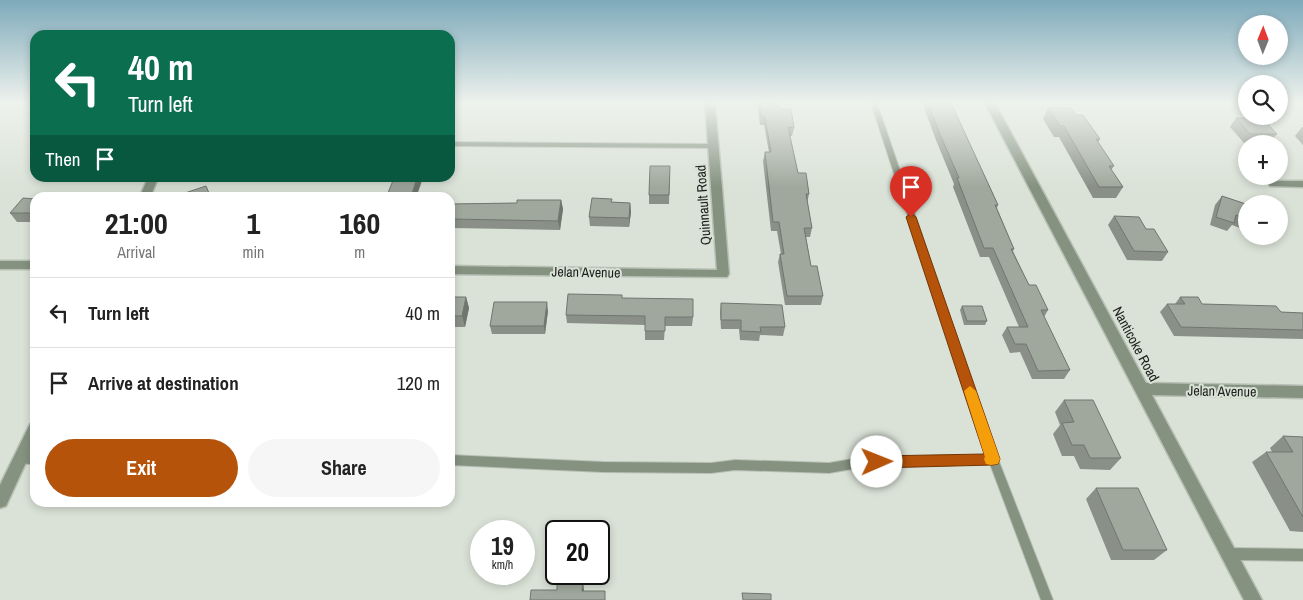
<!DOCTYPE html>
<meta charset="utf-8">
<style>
:root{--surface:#fff;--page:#f6f6f6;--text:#222;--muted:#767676;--line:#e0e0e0;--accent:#b45309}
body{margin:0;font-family:"Archivo Narrow",sans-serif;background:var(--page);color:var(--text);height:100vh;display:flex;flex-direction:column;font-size:19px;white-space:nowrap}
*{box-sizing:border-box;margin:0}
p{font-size:16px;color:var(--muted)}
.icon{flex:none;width:28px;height:28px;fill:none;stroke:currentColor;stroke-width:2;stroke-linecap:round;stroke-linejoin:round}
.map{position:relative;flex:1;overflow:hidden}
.details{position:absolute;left:30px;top:192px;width:425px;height:315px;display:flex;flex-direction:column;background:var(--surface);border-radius:15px;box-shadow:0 2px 8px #0003}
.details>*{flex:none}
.banner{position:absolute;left:30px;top:30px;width:425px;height:152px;border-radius:15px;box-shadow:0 2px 8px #0003;background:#0b6e4f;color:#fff;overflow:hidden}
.needle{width:32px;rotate:1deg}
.fabs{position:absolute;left:1238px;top:15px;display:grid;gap:10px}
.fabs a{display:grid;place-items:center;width:50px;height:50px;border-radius:50%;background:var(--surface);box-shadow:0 2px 8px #0003;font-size:25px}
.speed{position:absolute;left:470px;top:520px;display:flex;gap:10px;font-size:25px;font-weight:700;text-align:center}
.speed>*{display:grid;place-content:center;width:65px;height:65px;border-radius:50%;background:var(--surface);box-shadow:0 2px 8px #0003;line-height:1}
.speed small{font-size:12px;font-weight:400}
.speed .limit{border:2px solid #111;border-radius:8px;background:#fff;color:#111}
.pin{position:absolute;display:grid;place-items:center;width:42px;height:42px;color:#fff;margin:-51px -21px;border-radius:50% 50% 50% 0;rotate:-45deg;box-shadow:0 0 5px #0007}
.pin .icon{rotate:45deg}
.me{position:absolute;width:55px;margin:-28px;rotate:89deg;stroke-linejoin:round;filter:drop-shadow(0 0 4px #0008)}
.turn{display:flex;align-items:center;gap:18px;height:105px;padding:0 15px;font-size:22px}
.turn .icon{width:65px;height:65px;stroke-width:2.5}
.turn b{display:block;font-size:35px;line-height:42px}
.then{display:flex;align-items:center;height:48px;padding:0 15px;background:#0003;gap:10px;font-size:19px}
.eta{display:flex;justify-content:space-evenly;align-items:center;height:85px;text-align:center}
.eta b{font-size:30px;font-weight:800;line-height:35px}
.button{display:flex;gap:10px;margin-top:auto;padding:10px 15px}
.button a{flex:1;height:58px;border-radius:30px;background:var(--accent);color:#fff;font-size:20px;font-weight:800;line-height:58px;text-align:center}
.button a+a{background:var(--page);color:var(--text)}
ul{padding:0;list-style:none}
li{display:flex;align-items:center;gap:15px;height:70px;padding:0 15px;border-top:1px solid var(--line)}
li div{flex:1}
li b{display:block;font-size:19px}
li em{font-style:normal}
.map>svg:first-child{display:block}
</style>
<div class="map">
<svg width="1303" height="600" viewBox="0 0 1303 600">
<rect width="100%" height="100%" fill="#dae2d7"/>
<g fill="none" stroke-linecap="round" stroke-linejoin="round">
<defs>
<path id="service" d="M871 103H877L998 459 1053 600H1041L990 464 858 468 829 473 735 470 711 473 603 472 450 465V455L603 462 711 463 735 460 829 463 858 458 986 455Z
M450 142 713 144 717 146 713 148 450 146Z
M20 454 35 455V465L16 462 15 459 16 456Z
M1229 548 1303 549V561L1229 560 1225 558 1223 554 1225 550Z"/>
<path id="minor" d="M705 103H715L729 274 727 277 450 274V266L717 270Z
M985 103H995L1146 383 1303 386V398L1152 395 1262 600H1244Z
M148 178H158L150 198H139Z
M1274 181H1303V187L1270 186 1269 184Z
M0 261H35V269H0Z
M35 422V443L6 506 0 508V485L30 424Z"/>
</defs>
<!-- service casing -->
<use href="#service" stroke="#b8bfb5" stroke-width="2"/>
<!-- minor casing -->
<use href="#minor" stroke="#b8bfb5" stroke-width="3"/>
<!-- service -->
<use href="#service" fill="#859280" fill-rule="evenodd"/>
<!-- minor -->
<use href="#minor" fill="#859280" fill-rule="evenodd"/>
</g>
<!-- wall -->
<path fill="#8a9087" d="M757 103H778L779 109 794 128 792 136H790L798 173 809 194 807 203 812 228 810 237H806L811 266 823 296 821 305H785L778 262 780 254H781L777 231H771L763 161 765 152H769L764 125H760Z
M923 103H951L998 205 997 208 1014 249 1013 251 1029 285 1048 310 1044 317 1070 370 1064 379H1032L1020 352 1010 353 1002 335 1007 327H1019L989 257H980L953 187 954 184 936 140 923 105Z
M1048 108 1076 115 1100 139 1098 143 1114 166 1111 170 1123 187 1116 198H1093L1059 137H1054L1043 119Z
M1236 118 1277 134 1270 142 1244 143 1230 127Z
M1302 127H1303V145L1295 136Z
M670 166 669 204H649V195Z
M1222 196 1246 204V224L1243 229 1232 225 1227 231 1210 225 1215 205Z
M35 199V222H17L10 213Z
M561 200 563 209 560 230 450 228V204L517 203Z
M612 202 630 203 631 212 629 227 590 226 589 217Z
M1114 216 1146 229 1168 252 1162 261 1127 260 1108 225Z
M450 297H466L469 308 465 327H450Z
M1180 297 1202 304 1281 312 1303 313V339L1174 336 1160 312 1167 304H1175Z
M622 298 693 317 692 326H665L664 340H645V325L567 323 566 315Z
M721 303 785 327 783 336 760 335 759 341 740 340 739 329H721L720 312Z
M962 306 987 321 985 325H964L960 310Z
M548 311 545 334H492L490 326Z
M1064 400 1121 458 1110 470 1080 469 1074 456H1062L1053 434 1060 425 1055 412Z
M1283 436 1303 437V532L1290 531 1252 462 1266 452H1272L1270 448Z
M1096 488 1167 550 1154 560H1111L1086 499Z"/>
<!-- shaded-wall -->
<path fill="#70766e" d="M417 178H423L416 198 411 197Z
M561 200 563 209 560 230 558 221Z
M630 203 631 212 629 227V218Z
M466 297 469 308 465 327 462 316Z
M547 302 548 311 545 334 544 326Z
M583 580 584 590 583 600 582 591Z"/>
<!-- building -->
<path fill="#a0a89d" stroke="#70766e" d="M760 103H778L779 109H791L794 128 788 127 798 173H806L809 194H806L812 228H804L811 266H817L823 296H787L780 254H784L779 222H773L765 152H771L765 117 761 116Z
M928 103H951L998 205H995L1014 249H1011L1029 285H1036L1048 310H1041L1070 370 1038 371 1026 344H1015L1007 327H1028L993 248H984L957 178H959L939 132Z
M1048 108H1071L1076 115H1083L1100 139H1096L1114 166H1109L1123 187H1099L1064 126H1060Z
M1236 118H1262L1277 134H1250Z
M650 166H670L669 195H649Z
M394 178H417L411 197 434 198H386Z
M206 186 211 198H180L179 195Z
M39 196H77L76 198H38Z
M1222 196 1246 204V219L1236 215 1234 223 1216 217Z
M23 198 35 199V213H10Z
M592 198 612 199 611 202 630 203 629 218 589 217Z
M517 200H561L558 221 450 219V204L517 203Z
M1114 216 1139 217 1146 229H1154L1168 252 1134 251Z
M568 294 622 295V298L693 299V317H665V331H645V316L566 315Z
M450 297H466L462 316H450Z
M1180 297H1198L1202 304 1276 306 1281 312 1303 313V330L1181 327 1167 304H1185Z
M494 302H547L544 326H490Z
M721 303 782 305 785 327H760L761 332 741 331V320H721Z
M962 306H982L987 321H967Z
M1064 400H1093L1121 458H1090L1084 445H1072L1062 423 1074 422Z
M1283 436 1303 437V517L1266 452H1293Z
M1096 488H1138L1167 550H1123Z
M557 580H583L582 591H605V600H530L531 590H557Z
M742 593 771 594V600H743Z"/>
<!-- sky -->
<linearGradient id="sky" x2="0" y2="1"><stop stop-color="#7eaaba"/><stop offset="0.55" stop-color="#eef2ed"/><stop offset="1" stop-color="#eef2ed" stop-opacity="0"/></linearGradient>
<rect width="1303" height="187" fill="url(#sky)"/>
<!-- route -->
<path fill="#b45309" stroke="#753606" d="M911 213 916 217 1000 459 998 464 993 465 877 468 873 466 871 462 873 458 877 456 984 454 906 217Z"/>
<!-- slow -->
<path fill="#f59e0b" d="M970 386 976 391 1000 459 998 464 991 465 986 464 984 459 985 457 964 391Z"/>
<g text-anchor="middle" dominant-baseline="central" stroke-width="4" stroke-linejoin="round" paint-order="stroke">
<!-- street labels -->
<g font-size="14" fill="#1d201c" stroke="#dae2d7">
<text transform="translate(703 205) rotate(-94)">Quinnault Road</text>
<text transform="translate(586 272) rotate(1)">Jelan Avenue</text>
<text transform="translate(1136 344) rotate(62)">Nanticoke Road</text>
<text transform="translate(1222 391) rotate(1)">Jelan Avenue</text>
</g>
</g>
</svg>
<div class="fabs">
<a><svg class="needle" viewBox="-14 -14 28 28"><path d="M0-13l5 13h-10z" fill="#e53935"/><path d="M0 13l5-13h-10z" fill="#767676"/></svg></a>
<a><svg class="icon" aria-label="search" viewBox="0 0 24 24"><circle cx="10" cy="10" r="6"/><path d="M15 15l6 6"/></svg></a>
<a>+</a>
<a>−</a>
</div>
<div class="speed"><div>19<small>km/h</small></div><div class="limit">20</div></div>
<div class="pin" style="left:911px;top:217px;background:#d93025"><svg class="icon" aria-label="arrive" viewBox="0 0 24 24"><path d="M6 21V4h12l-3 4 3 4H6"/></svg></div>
<svg class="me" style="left:877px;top:462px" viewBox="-20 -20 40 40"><circle r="19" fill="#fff"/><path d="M0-13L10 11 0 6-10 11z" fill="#b45309"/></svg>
<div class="banner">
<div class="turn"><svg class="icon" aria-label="left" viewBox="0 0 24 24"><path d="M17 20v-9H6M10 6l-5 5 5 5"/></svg><div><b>40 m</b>Turn left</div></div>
<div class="then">Then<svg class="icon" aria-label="arrive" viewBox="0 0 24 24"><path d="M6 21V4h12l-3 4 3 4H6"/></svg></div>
</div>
<section class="details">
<div class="eta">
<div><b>21:00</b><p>Arrival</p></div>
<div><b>1</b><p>min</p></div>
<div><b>160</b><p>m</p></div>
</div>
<ul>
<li><svg class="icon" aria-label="left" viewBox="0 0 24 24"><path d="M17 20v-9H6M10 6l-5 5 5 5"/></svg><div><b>Turn left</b></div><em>40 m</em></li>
<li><svg class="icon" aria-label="arrive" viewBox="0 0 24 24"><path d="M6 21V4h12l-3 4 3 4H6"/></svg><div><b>Arrive at destination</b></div><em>120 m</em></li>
</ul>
<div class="button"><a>Exit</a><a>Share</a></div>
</section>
</div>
